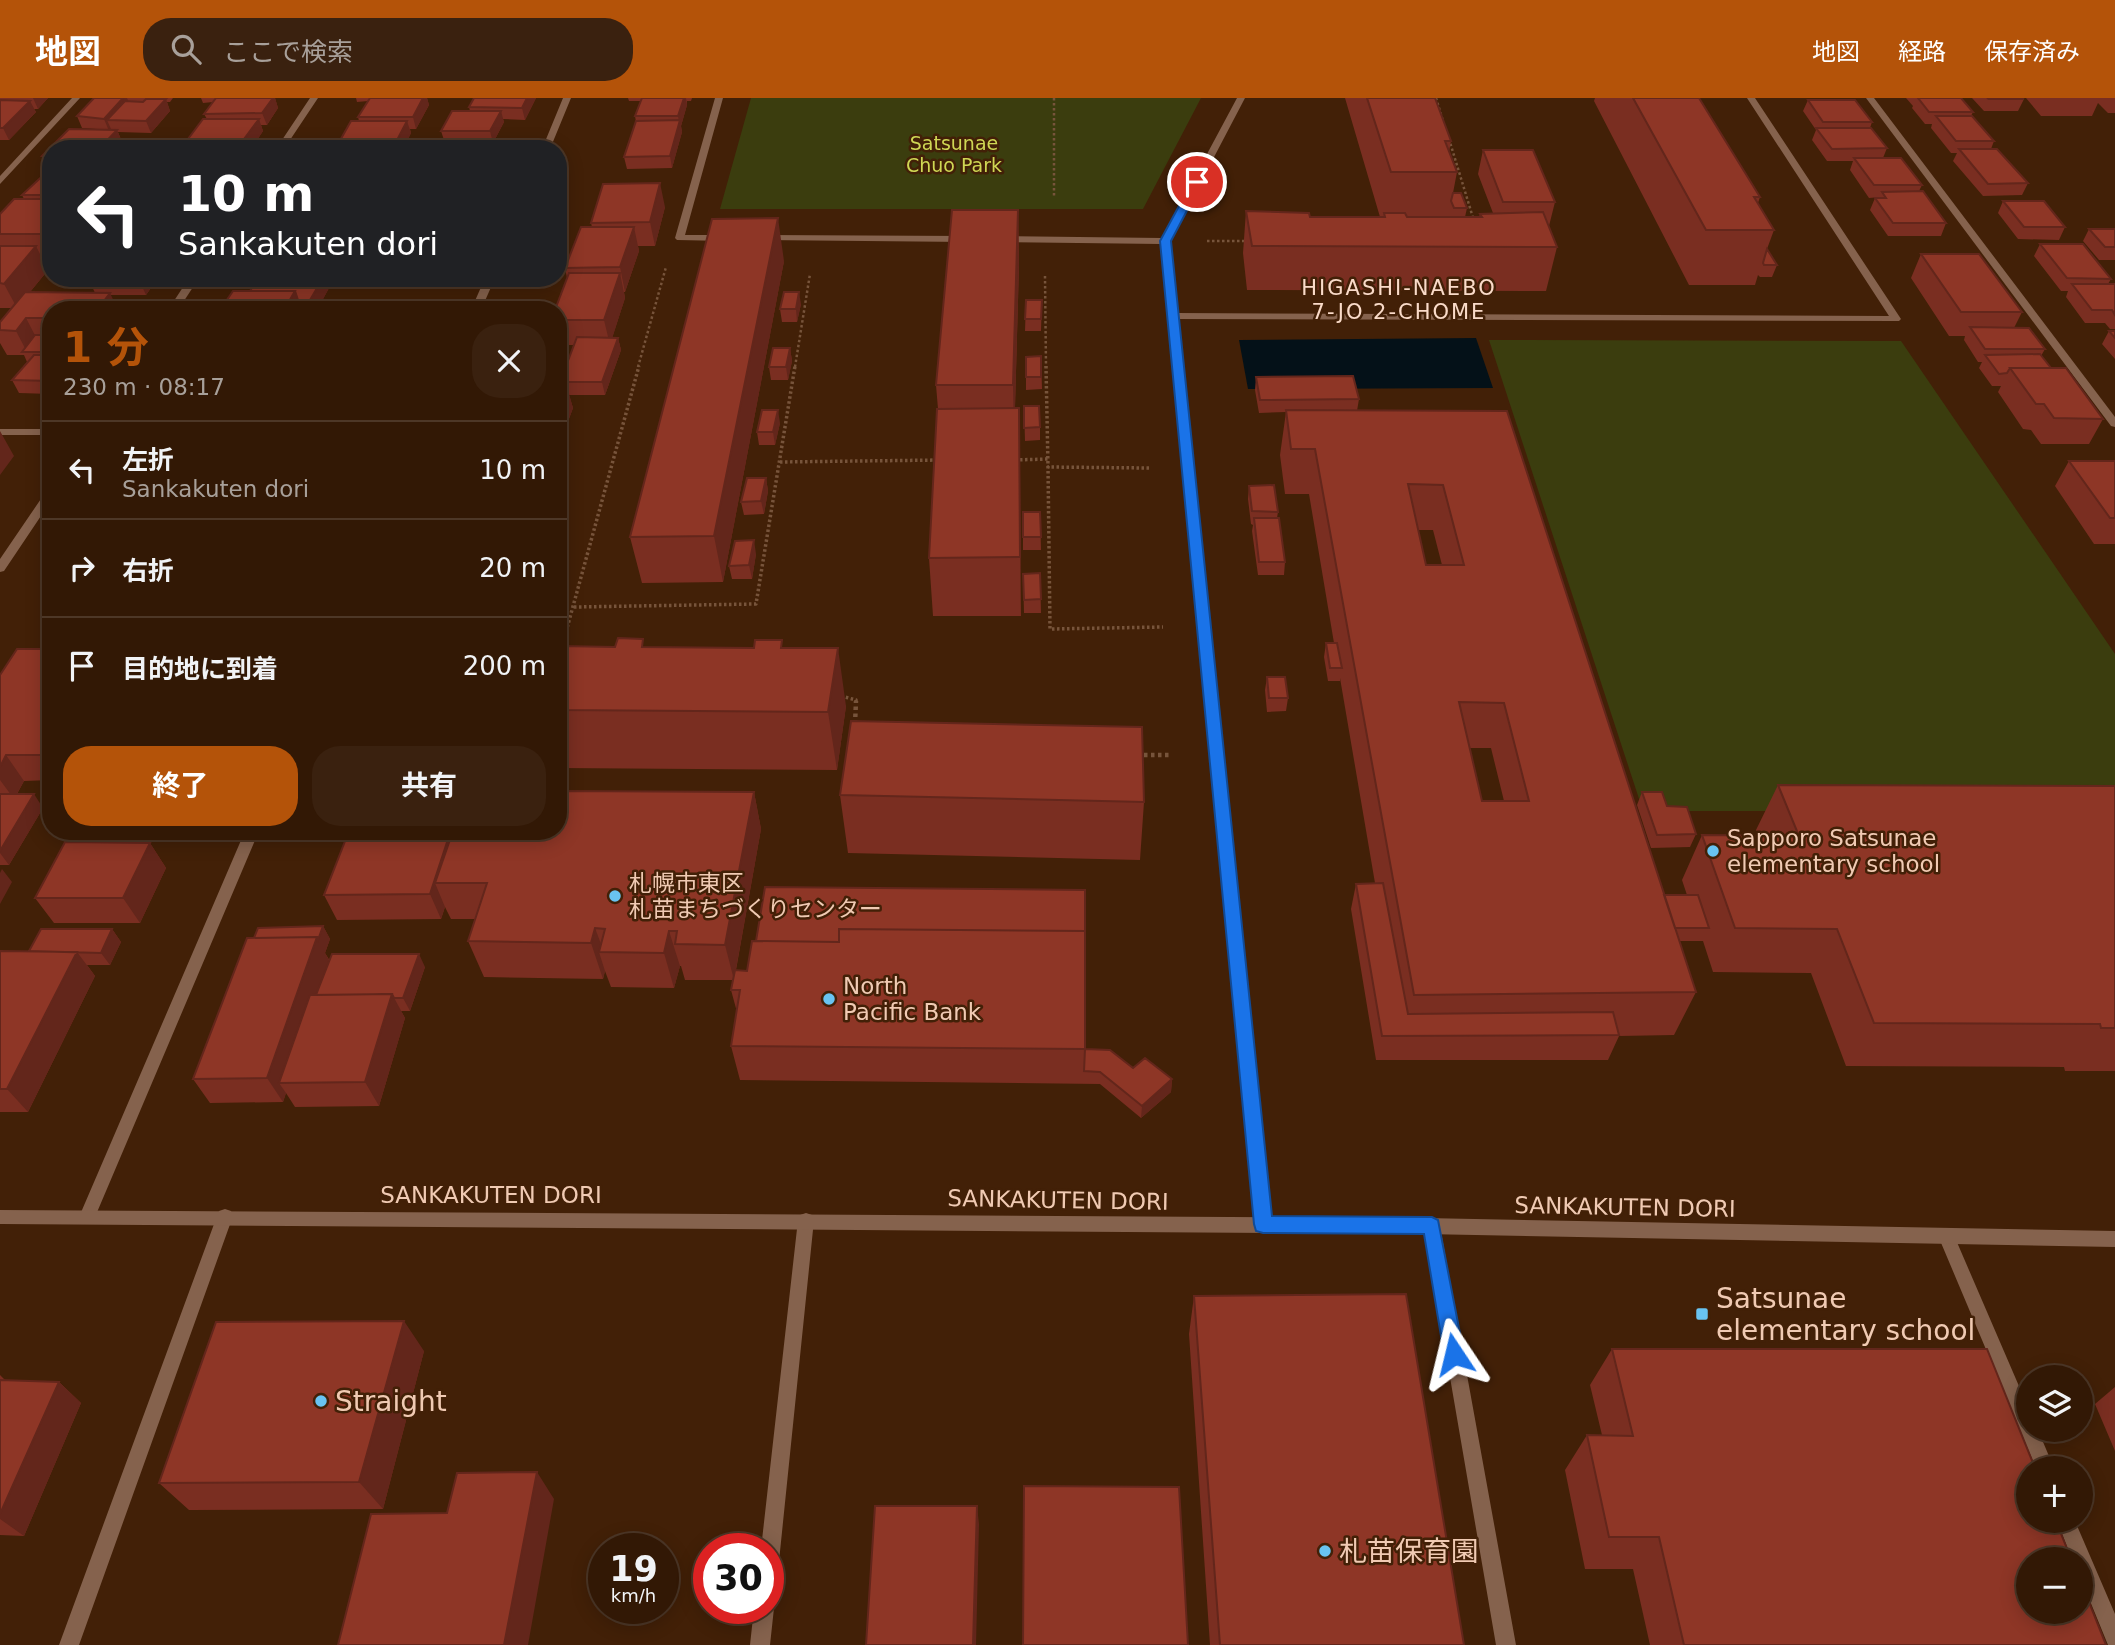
<!DOCTYPE html>
<html lang="ja">
<meta charset="utf-8">
<style>
:root{--surface:#321805;--page:#3a210f;--text:#f1f3f6;--muted:#a8a09a;--line:#4d3727;--accent:#b45309}
body{margin:0;font-family:"DejaVu Sans","Noto Sans JP",sans-serif;background:var(--page);color:var(--text);height:100vh;display:flex;flex-direction:column;font-size:26px;white-space:nowrap}
*{box-sizing:border-box;margin:0}
p{font-size:23px;color:var(--muted)}
.icon{flex:none;width:38px;height:38px;fill:none;stroke:currentColor;stroke-width:2;stroke-linecap:round;stroke-linejoin:round}
.map{position:relative;flex:1;overflow:hidden}
.details{position:absolute;left:42px;top:203px;width:525px;height:539px;display:flex;flex-direction:column;background:var(--surface);border-radius:28px;box-shadow:0 4px 18px #0003,0 0 0 2px var(--line)}
.details>*{flex:none}
.guide{position:absolute;left:42px;top:42px;width:525px;height:147px;border-radius:28px;box-shadow:0 4px 18px #0003,0 0 0 2px var(--line);background:#202124;color:#fff;overflow:hidden}
.buttons{position:absolute;left:2016px;top:1267px;display:grid;gap:14px}
.buttons a{display:grid;place-items:center;width:77px;height:77px;border-radius:50%;background:var(--surface);box-shadow:0 4px 18px #0003,0 0 0 2px var(--line);font-size:35px}
.speed{position:absolute;left:588px;top:1435px;display:flex;gap:14px;font-size:35px;font-weight:700;text-align:center}
.speed>*{display:grid;place-content:center;width:91px;height:91px;border-radius:50%;background:var(--surface);box-shadow:0 4px 18px #0003,0 0 0 2px var(--line);line-height:1}
.speed small{font-size:18px;font-weight:400}
.speed .limit{border:10px solid #d22;background:#fff;color:#111}
.pin{position:absolute;display:grid;place-items:center;width:60px;height:60px;color:#fff;margin:-30px;border:4px solid #fff;border-radius:50%;box-shadow:0 2px 7px #0007}
.me{position:absolute;width:77px;margin:-38px;rotate:350deg;stroke-linejoin:round;filter:drop-shadow(0 0 5px #0008)}
.turn{display:flex;align-items:center;gap:24px;height:147px;padding:0 21px;font-size:32px}
.turn .icon{width:91px;height:91px;stroke-width:2.5}
.turn b{display:block;font-size:49px;line-height:60px}
.round{display:grid;place-items:center;flex:none;width:74px;height:74px;border-radius:28px;background:var(--page)}
.overview{display:flex;align-items:center;justify-content:space-between;height:119px;padding:0 21px}
h1{font-size:42px;font-weight:700;line-height:52px;color:var(--accent)}
.button{display:flex;gap:14px;margin-top:auto;padding:14px 21px}
.button a{flex:1;height:80px;border-radius:28px;background:var(--accent);color:#fff;font-size:28px;font-weight:700;line-height:80px;text-align:center}
.button a+a{background:var(--page);color:var(--text)}
ul{padding:0;list-style:none}
li{display:flex;align-items:center;gap:21px;height:98px;padding:0 21px;border-top:2px solid var(--line)}
li div{flex:1}
li b{display:block;font-size:26px}
li em{font-style:normal}
header{display:flex;align-items:center;gap:42px;box-sizing:border-box;height:98px;padding:0 35px;background:var(--accent);color:#fff}
header strong{font-size:33px}
nav{display:flex;gap:38px;margin-inline-start:auto;font-size:24px}
.search{width:490px;height:63px;background:var(--page);display:flex;align-items:center;gap:18px;box-sizing:border-box;padding:0 24px;border-radius:28px;color:var(--muted);font-size:26px}
.map>svg:first-child{display:block}
</style>
<header>
<strong>地図</strong>
<div class="search"><svg class="icon" aria-label="search" viewBox="0 0 24 24"><circle cx="10" cy="10" r="6"/><path d="M15 15l6 6"/></svg>ここで検索</div>
<nav><a>地図</a><a>経路</a><a>保存済み</a></nav>
</header>
<div class="map">
<svg width="2115" height="1547" viewBox="0 0 2115 1547">
<rect width="100%" height="100%" fill="#422007"/>
<!-- green -->
<path fill="#3b3d0e" d="M751 0H1201L1143 111H720Z
M1489 242 1901 243 2115 556V713H1643Z"/>
<!-- water -->
<path fill="#041118" d="M1476 240 1493 290 1248 291 1239 242Z"/>
<g fill="none" stroke-linecap="round" stroke-linejoin="round">
<!-- path-far2 -->
<path stroke="#77543b" stroke-width="2.5" stroke-dasharray="2.5 2.5" stroke-linecap="butt" d="M1054 0V100
M1436 0 1443 23
M1449 41 1474 123
M1207 143H1247
M1045 178 1046 269
M638 269 666 169
M795 269 810 176"/>
<!-- path-far1 -->
<path stroke="#77543b" stroke-width="3.5" stroke-dasharray="2.5 2.5" stroke-linecap="butt" d="M1046 268 1048 369
M1015 362 1048 361
M780 364 940 362
M1149 370 1048 369 1050 531 1163 529
M574 509 756 506 795 268
M558 563 639 268
M841 598 856 602V605"/>
<!-- path -->
<path stroke="#77543b" stroke-width="4.5" stroke-dasharray="3.5 3.5" stroke-linecap="butt" d="M855 626 856 603
M1137 657H1172"/>
<!-- service -->
<path fill="#85624d" fill-rule="evenodd" d="M1747 0H1755L1901 221 1899 223 1175 221 1170 218 1175 215 1889 218Z"/>
<!-- minor -->
<path fill="#85624d" fill-rule="evenodd" d="M72 0H80L0 86V78Z
M310 0H318L284 51H276Z
M563 0H571L550 51H542Z
M715 0H723L685 137H726L731 140 726 143 677 142 675 140Z
M1237 0H1245L1170 143 1271 1127 1269 1132 1263 1134 1257 1132 1255 1127 1161 146 1001 144 996 141 1001 138 1162 140Z
M1866 0H1874L2115 319V329L2111 328Z
M763 137 967 138 972 141 967 144 760 142V138Z
M189 180H199L178 212H168Z
M485 180H495L481 212H471Z
M0 331H51V337H0Z
M51 391V403L4 473 0 474V461L47 392Z
M245 733H259L95 1119 93 1124 87 1126 81 1124 79 1119Z
M225 1111 231 1113 233 1118 79 1547H59L217 1118 219 1113Z
M806 1115 812 1117 814 1122 778 1473 775 1480 768 1483V1451H761L798 1122 800 1117Z
M1432 1120 1438 1123 1440 1128 1516 1547H1496L1424 1128 1426 1123Z
M1947 1132 1953 1135 2028 1309V1332H2038L2054 1370H2036L1939 1140 1941 1135Z
M2057 1423H2075L2115 1516V1547H2108L2081 1481V1461H2072Z
M768 1502 774 1510 770 1547H750L754 1510H768Z"/>
<!-- tertiary -->
<path fill="#85624d" fill-rule="evenodd" d="M0 1112 1424 1120 2115 1133V1149L1424 1136 0 1126Z"/>
</g>
<!-- wall -->
<path fill="#7a2e21" fill-rule="evenodd" d="M0 0H48L38 11H34L36 14 9 42H0Z
M94 0H173L170 4H167L170 13 151 35 118 34 122 44 116 51H51V97H22L50 70H48L42 58 69 31H97L82 30 77 18Z
M201 0H279H275L278 10 267 27H261L263 33 251 51H157L189 44 188 41 207 21 204 16 213 4 203 5Z
M356 0H427L429 7 416 31H410L411 35 403 51H339L338 46 359 23 358 19 368 3 357 4Z
M474 0H536L525 22 503 21 504 24 493 45H445L441 33 470 13 469 9Z
M628 0H692L691 3H687V7L681 28 682 34 672 70 627 71 624 59 636 24 635 18 641 3H629Z
M1345 0H1435L1451 43 1449 54 1457 74 1453 95 1467 110 1465 119H1479L1480 116 1493 115 1478 76 1483 52 1555 104 1549 128H1548L1557 149 1546 193 1247 192 1243 155 1246 113 1310 119H1380Z
M1595 0H1699L1760 99 1758 105 1774 132 1767 151 1777 167 1772 179H1760L1758 177 1755 187H1689L1594 3Z
M1906 0H1961L1973 14 1971 18 1994 43 1991 51 2028 85 2022 97 1983 98 1953 63 1957 55H1951L1931 30 1932 26H1925L1912 10 1913 8Z
M1972 0H2022L2024 1 2018 13H1984Z
M2026 0H2115V15H2108L2098 5 2092 18H2041Z
M1808 2 1872 24 1870 30 1887 50 1883 60 1922 87 1919 93 1946 125 1941 138H1888L1870 112 1875 100 1880 99 1869 100 1850 72 1853 63H1827L1812 42 1816 32 1803 13Z
M22 97H51V160H41L48 172 30 194 95 195 90 184 158 180 146 197H110L118 212H51V296L19 295 12 282 27 264 24 257H7L0 245V224L12 210H0V116L24 101Z
M2003 103 2065 129 2059 142 2018 141 1998 115Z
M665 109 655 148H638L639 153 625 194H624L625 200 612 240H618L621 252 605 297H569L573 310 558 350V285H560L574 247H558V212L567 180 565 170 592 129 591 125Z
M1018 112 1019 167 1015 310H1019L1021 518H933L929 460 938 311 936 287Z
M2089 131H2115V162H2099L2083 143Z
M2040 146 2111 181 2108 186H2115V231H2110L2105 225H2085L2066 199 2068 193H2061L2034 158Z
M1921 156 2022 214 2014 230 2045 251 2041 258 2051 270 2103 321 2089 346H2041L2031 332 2023 331 1998 294 2001 288H1992L1979 270 1982 264H1978L1964 242 1965 238H1949L1911 180Z
M784 163 723 484 642 485 630 439Z
M249 180H333L329 188H328L329 190 317 212H220L250 193 253 188Z
M382 180H446L443 185 384 186Z
M1026 202H1042L1041 233H1025Z
M801 206 797 224H782L780 211Z
M2109 233H2115V261L2102 246Z
M790 250 792 263 788 282H771L769 269Z
M1041 258 1042 291 1026 292V259Z
M1256 279 1359 301 1357 313H1507L1664 797H1687L1682 782 1702 737H1758L1756 732 1778 687 2115 688V973H2065L2064 969 1846 968 1811 875 1713 874 1703 843H1679L1696 894 1674 937 1619 938 1608 962H1376L1351 811 1356 786 1375 785 1340 580V583H1328L1324 559 1326 545H1334L1309 396H1285L1280 357 1286 314 1259 315 1255 292ZM1418 432H1433L1442 467H1426ZM1470 650H1491L1504 703H1482Z
M1024 308 1040 329V342L1025 343Z
M780 325 775 347H759L757 334Z
M2069 363H2115V446H2094L2055 388Z
M766 380 768 393 764 416 744 417 741 404Z
M1249 388 1278 414 1277 420 1285 464 1284 477H1258L1252 433 1253 427 1251 426 1248 401Z
M1023 414H1040L1041 452H1023Z
M756 456 752 481H732L729 468Z
M1040 475 1041 515H1024L1023 476Z
M615 549 784 550 846 608 837 672 559 670 558 553Z
M51 551V682L24 683 17 696 43 710 9 767H0V577Z
M1267 579 1288 600 1286 613 1267 614 1265 592Z
M754 694 761 731 736 872 1085 951 1133 970 1172 981 1171 994 1141 1020 1100 986 740 982 731 948 737 914 731 892 733 882H685L681 868H680L674 890 611 889 605 873 603 881 484 879 468 843 476 821H451L445 809 441 821 337 822 324 797 349 733H452V738Z
M1642 694 1667 708 1696 736 1690 749 1651 750 1637 707Z
M840 697 1144 704 1140 762 848 755Z
M150 745 166 770 140 825H54L35 800Z
M323 828 330 841 325 855 330 863 425 869 410 913H401L405 920 379 1008 295 1009 286 995 283 1004 210 1005 193 981 254 840Z
M112 831 121 844 110 867H87L95 878 28 1014H0V853H29Z
M1194 1198 1464 1547H1210L1189 1236Z
M1612 1251 2106 1547H1650L1633 1471H1585L1565 1372 1587 1337H1602L1590 1287Z
M424 1253 383 1411 189 1412 159 1385Z
M0 1277 6 1283 59 1284 81 1305 24 1438 0 1437Z
M2115 1289V1353L2095 1306Z"/>
<!-- shaded-wall -->
<path fill="#63261b" d="M33 0H48L38 11Z
M123 0H127L131 9 107 22 111 31 109 33 104 21Z
M273 0H275L278 10 267 27 262 15Z
M423 0H427L429 7 416 31 413 19Z
M527 0H536L525 22 522 10Z
M684 0H686L687 7 681 28 682 34 672 70 670 58 679 24 678 18Z
M166 1 170 13 151 35 146 23Z
M30 3 36 14 9 42 3 30Z
M501 13 504 24 493 45 490 33Z
M259 21 263 33 251 51H248L244 41Z
M407 23 411 35 403 51H397L395 46Z
M117 32 122 44 116 51H99Z
M218 44 221 51H213Z
M660 85 665 109 655 148 650 124Z
M1018 112 1019 167 1014 344 1013 287Z
M778 120 784 163 723 484 714 438Z
M51 128V149L44 136Z
M634 129 639 153 625 194 620 169Z
M36 148 48 172 17 210 4 186Z
M620 175 625 200 610 247 604 222Z
M143 180H158L146 197 140 184Z
M323 180H325L329 190 317 212H314L310 202Z
M326 180H333L329 188Z
M295 193 302 212H284Z
M799 194 801 206 797 224 796 211Z
M110 195 118 212H97Z
M26 220 39 245 27 254 16 233Z
M618 240 621 252 605 297 602 284Z
M790 250 792 263 788 282 786 269Z
M566 285 573 310 558 350V307Z
M1019 310 1020 368 1021 518 1020 459Z
M778 312 780 325 775 347 773 334Z
M0 333 14 358 0 377Z
M766 380 768 393 764 416 761 403Z
M754 442 756 456 752 481 749 467Z
M838 550 846 608 837 672 828 614Z
M51 649V663L46 657Z
M6 657 24 683 14 701 0 682V669Z
M754 694 761 731 734 882 725 847Z
M34 696 43 710 9 767 0 755V753Z
M433 733H452L451 737 461 760 435 785 445 809 441 821 430 796Z
M150 745 166 770 140 825 123 800Z
M2 771 12 784 0 806V775Z
M323 828 330 841 325 855 330 864 279 985 286 995 283 1004 267 980 317 839Z
M595 830 604 854H599L605 873 603 881 591 845Z
M112 831 121 844 110 867 101 855Z
M669 833 680 868 674 890 664 855Z
M77 854 95 878 28 1014 7 991Z
M419 856 425 869 410 913 403 900Z
M392 896 405 920 379 1008 365 984Z
M1172 981 1171 994 1141 1020 1142 1008Z
M404 1223 424 1253 383 1411 359 1384Z
M59 1284 81 1305 24 1438 0 1421V1416Z
M537 1374 554 1401 528 1547H504Z
M977 1408 979 1426 976 1547H973Z"/>
<!-- building -->
<path fill="#8e3626" stroke="#63261b" stroke-width="2" fill-rule="evenodd" d="M94 0H123L104 21 77 18Z
M216 0H273L262 15 204 16Z
M370 0H423L413 19H358Z
M474 0H527L522 10 469 9Z
M642 0H684L678 18H635Z
M1367 0H1435L1451 43H1445L1457 74H1391Z
M1633 0H1699L1760 99H1754L1774 132H1706Z
M1918 0H1961L1973 14H1929Z
M1987 0H2022L2024 1H1989Z
M146 1H166L146 23 107 22 125 3 143 4Z
M0 2 30 3 3 30H0Z
M1808 2H1855L1872 24H1823Z
M452 13H501L490 33H441Z
M1936 18H1972L1994 43H1956Z
M203 21H259L244 41H188Z
M680 22 670 58 624 59 636 23Z
M351 23H407L395 46H338Z
M1816 30H1871L1887 50 1832 51Z
M69 31 117 32 99 51H51V59L42 58Z
M163 43 218 44 213 51H157Z
M341 48H392L390 51H339Z
M442 49H504L503 51H441Z
M1959 51H1997L2028 85 1988 86Z
M1483 52H1533L1555 104H1503Z
M1854 60H1901L1922 87H1874Z
M51 70V97H22Z
M660 85 650 124 591 125 603 86Z
M1923 93 1946 125H1893L1875 100H1886L1882 94Z
M1453 95H1461L1467 110H1454L1451 103Z
M14 101H51V128L44 136H0V116Z
M2003 103H2044L2065 129H2024Z
M952 112H1018L1013 287H936Z
M1246 113 1309 115 1310 119H1385L1384 115H1405L1407 119H1482L1480 116 1543 114 1557 149 1252 148Z
M778 120 714 438 630 439 712 121Z
M581 129H634L620 169 565 170Z
M2089 131H2115V149H2105Z
M2040 146H2083L2111 181 2067 180Z
M0 148H36L4 186 0 185Z
M1767 151 1777 167H1764L1763 165Z
M1921 156H1979L2022 214H1961Z
M569 175H620L604 222H558V212H555Z
M93 180H143L140 184H90Z
M258 180H323L310 202H298L295 193H250Z
M2072 186H2115V217L2112 212H2092Z
M233 193H295L284 212H220Z
M25 194 110 195 97 212H51V220H26L16 233 0 232V224Z
M784 194H799L796 211H780Z
M1026 202H1042L1041 221H1025Z
M1970 229 2029 230 2045 251H1985Z
M2109 233H2115V240Z
M35 237H51V254H22Z
M577 239 618 240 602 284H560Z
M773 250H790L786 269H769Z
M2040 256 2051 270H2010L2007 275 1999 276 1985 257Z
M34 257H51V283L12 282Z
M1041 258V279H1026V259Z
M2010 270H2066L2103 321 2054 320 2044 306H2036Z
M1353 278 1359 301 1260 302 1256 279Z
M558 285H566L558 307Z
M1024 308H1039L1040 329 1024 330Z
M1019 310 1020 459 929 460 937 311Z
M762 312H778L773 334H757Z
M1286 312 1507 313 1696 894 1414 897 1315 351H1291ZM1408 386 1443 387 1464 467H1426ZM1459 604 1504 605 1529 703H1482Z
M2069 363H2115V420H2110Z
M747 380H766L761 403 741 404Z
M1274 387 1278 414 1252 413 1249 388Z
M1023 414H1040L1041 439H1023Z
M1254 420H1279L1285 464H1259Z
M754 442 749 467 729 468 735 443Z
M1040 475 1041 501 1024 502 1023 476Z
M618 540 643 541 642 549 754 550 755 542H782L781 550H838L828 614 558 612V553L560 548 615 549Z
M1326 545H1337L1342 570H1330Z
M17 551H51V649L46 657H6L0 669V577Z
M1267 579H1285L1288 600H1269Z
M851 623 1142 629 1144 704 840 697Z
M1778 687 2115 688V930H2101L2100 926 1874 925 1837 831 1735 830 1702 737 1799 738Z
M558 693 754 694 725 847 675 846 677 833H669L664 855 599 854 605 831 595 830 591 845 468 843 487 785H435L453 733H558Z
M1642 694H1662L1667 708 1687 709 1696 736 1657 737Z
M0 696H34L0 753Z
M349 733H433L432 735H450L430 796 324 797Z
M65 744 150 745 123 800H35Z
M1383 785 1408 916 1613 914 1619 937 1382 938 1356 786Z
M765 789 1085 792V833L839 831V844L756 843Z
M1664 797H1698L1709 830H1675Z
M323 828 318 842 317 839 254 840 258 830Z
M41 831H112L101 855 29 853Z
M839 831 1085 833V951L731 948 740 892H731L735 872 747 873 752 843 839 844Z
M317 839 267 980 193 981 247 840Z
M0 853 77 854 7 991H0Z
M332 856H419L403 900H394L392 896 316 897Z
M392 896 365 984 279 985 310 897Z
M1085 951 1110 952 1133 970 1145 960 1172 981 1142 1008 1100 974 1084 973Z
M1406 1196 1464 1547H1220L1194 1198Z
M404 1223 359 1384 159 1385 216 1224Z
M1612 1251H1987L2035 1370H2028V1423H2056L2071 1461H2028V1514H2081V1484L2106 1547H1684L1659 1439H1609L1587 1337 1633 1338Z
M0 1282 59 1284 0 1416Z
M537 1374 504 1547H338L371 1416 447 1415 457 1375Z
M1024 1388 1179 1389 1188 1547H1023Z
M875 1408H977L973 1547H866Z"/>
<!-- route -->
<path fill="#1a73e8" stroke="#114b97" stroke-width="2" d="M1197 81 1202 84 1171 143 1272 1118 1432 1119 1438 1122 1464 1256 1461 1263 1454 1266 1447 1263 1444 1256 1424 1136 1263 1135 1256 1133 1254 1126 1160 143 1192 84Z"/>
<!-- markers -->
<g fill="#69c3f1" stroke="#422007" stroke-width="2.5">
<circle cx="1713" cy="753" r="7"/>
<circle cx="615" cy="798" r="7"/>
<circle cx="829" cy="901" r="7"/>
<rect x="1695" y="1209" width="14" height="14" rx="3.5"/>
<circle cx="321" cy="1303" r="7"/>
<circle cx="1325" cy="1453" r="7"/>
</g>
<g text-anchor="middle" dominant-baseline="central" stroke-width="5" stroke-linejoin="round" paint-order="stroke">
<!-- far-park labels -->
<g font-size="19" fill="#cfd754" stroke="#422007">
<text x="954" y="45">Satsunae<tspan x="954" dy="22">Chuo Park</tspan></text>
</g>
<!-- far-neighbourhood labels -->
<g font-size="21" letter-spacing="2" fill="#fadbc9" stroke="#422007">
<text x="1399" y="190">HIGASHI-NAEBO<tspan x="1399" dy="24">7-JO 2-CHOME</tspan></text>
</g>
<!-- poi labels -->
<g font-size="23" fill="#f0cab3" stroke="#422007" text-anchor="start">
<text x="1727" y="740">Sapporo Satsunae<tspan x="1727" dy="26">elementary school</tspan></text>
<text x="629" y="785">札幌市東区<tspan x="629" dy="26">札苗まちづくりセンター</tspan></text>
<text x="843" y="888">North<tspan x="843" dy="26">Pacific Bank</tspan></text>
</g>
<!-- street labels -->
<g font-size="23" fill="#f0cab3" stroke="#422007">
<text x="491" y="1097">SANKAKUTEN DORI</text>
<text transform="translate(1058 1102) rotate(1)">SANKAKUTEN DORI</text>
<text transform="translate(1625 1109) rotate(1)">SANKAKUTEN DORI</text>
</g>
<!-- near-poi labels -->
<g font-size="28" fill="#f0cab3" stroke="#422007" text-anchor="start">
<text x="1716" y="1200">Satsunae<tspan x="1716" dy="32">elementary school</tspan></text>
<text x="335" y="1303">Straight</text>
<text x="1339" y="1453">札苗保育園</text>
</g>
</g>
</svg>
<div class="buttons">
<a><svg class="icon" aria-label="layers" viewBox="0 0 24 24"><path d="M12 4l9 5-9 5-9-5zM3 14l9 5 9-5"/></svg></a>
<a>+</a>
<a>−</a>
</div>
<div class="speed"><div>19<small>km/h</small></div><div class="limit">30</div></div>
<div class="pin" style="left:1197px;top:84px;background:#d93025"><svg class="icon" aria-label="arrive" viewBox="0 0 24 24"><path d="M6 21V4h12l-3 4 3 4H6"/></svg></div>
<svg class="me" style="left:1454px;top:1256px" viewBox="-20 -20 40 40"><path d="M0-17L14 15 0 8-14 15z" fill="#1a73e8" stroke="#fff" stroke-width="4"/></svg>
<div class="guide">
<div class="turn"><svg class="icon" aria-label="left" viewBox="0 0 24 24"><path d="M17 20v-9H6M10 6l-5 5 5 5"/></svg><div><b>10 m</b>Sankakuten dori</div></div>
</div>
<section class="details">
<div class="overview"><div><h1>1 分</h1><p>230 m · 08:17</p></div><a class="round"><svg class="icon" aria-label="close" viewBox="0 0 24 24"><path d="M6 6l12 12M18 6L6 18"/></svg></a></div>
<ul>
<li><svg class="icon" aria-label="left" viewBox="0 0 24 24"><path d="M17 20v-9H6M10 6l-5 5 5 5"/></svg><div><b>左折</b><p>Sankakuten dori</p></div><em>10 m</em></li>
<li><svg class="icon" aria-label="right" viewBox="0 0 24 24"><path d="M7 20v-9h11M14 6l5 5-5 5"/></svg><div><b>右折</b></div><em>20 m</em></li>
<li><svg class="icon" aria-label="arrive" viewBox="0 0 24 24"><path d="M6 21V4h12l-3 4 3 4H6"/></svg><div><b>目的地に到着</b></div><em>200 m</em></li>
</ul>
<div class="button"><a>終了</a><a>共有</a></div>
</section>
</div>
